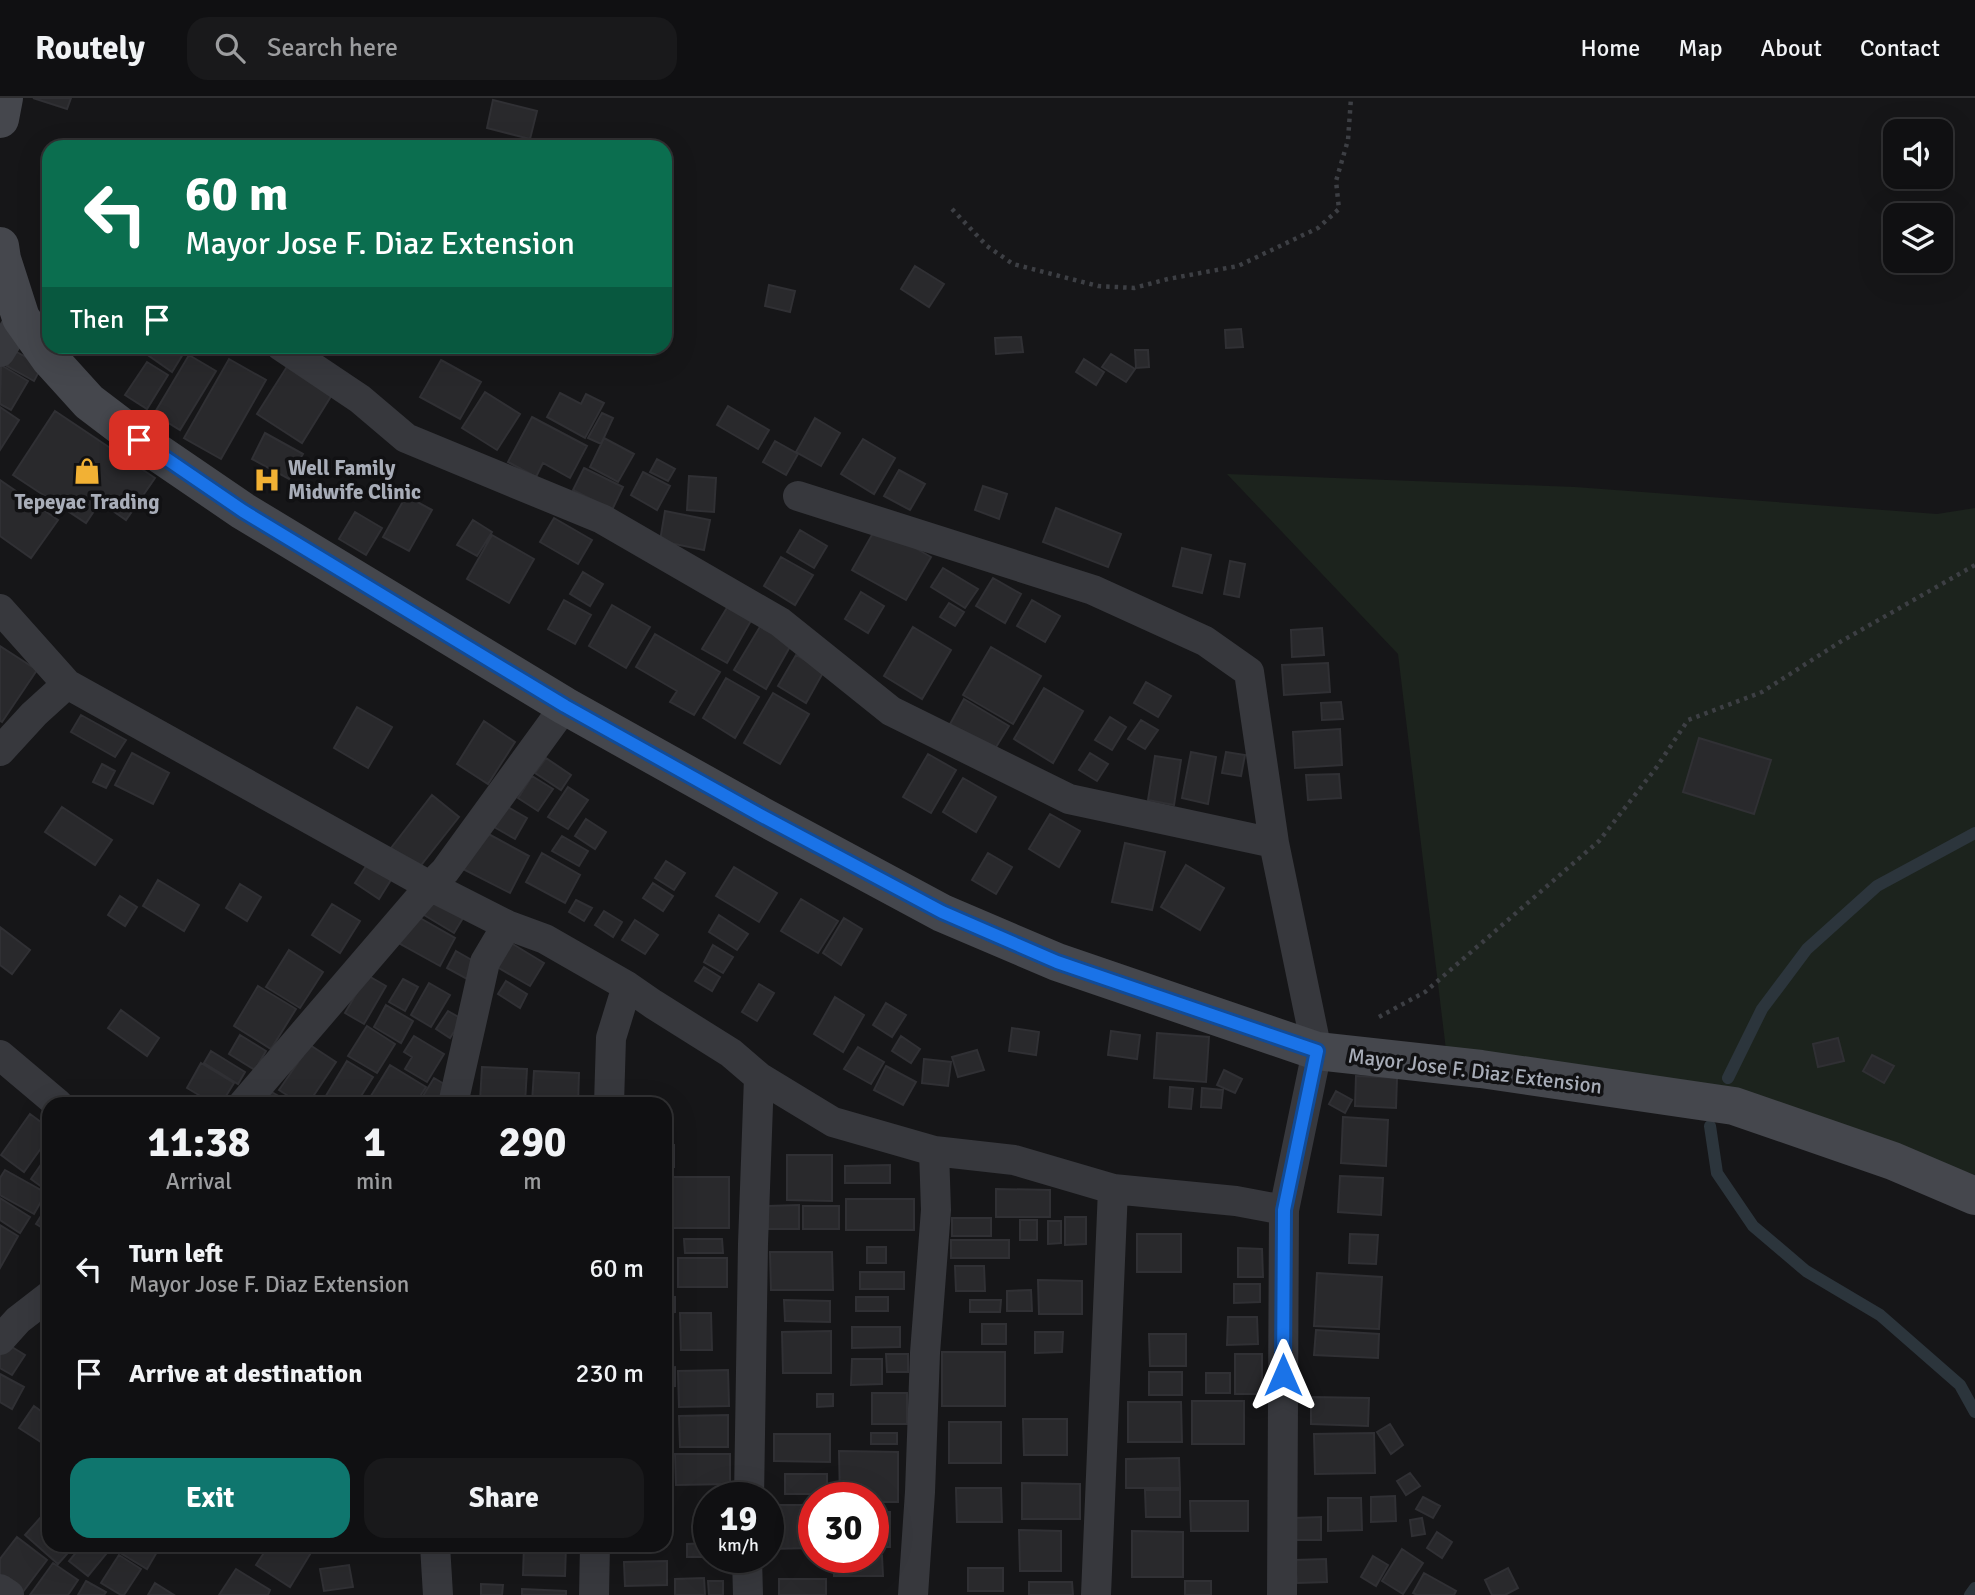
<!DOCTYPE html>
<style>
:root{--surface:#101012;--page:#19191b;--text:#f1f3f6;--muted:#9c9d9f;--line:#303032;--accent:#0f766e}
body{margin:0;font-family:Signika,sans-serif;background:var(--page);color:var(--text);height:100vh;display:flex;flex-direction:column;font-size:26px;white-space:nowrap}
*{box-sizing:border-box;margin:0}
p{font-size:23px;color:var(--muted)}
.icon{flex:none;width:38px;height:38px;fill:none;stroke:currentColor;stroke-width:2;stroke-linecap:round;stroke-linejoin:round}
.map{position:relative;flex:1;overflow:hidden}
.details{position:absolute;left:42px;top:999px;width:630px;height:455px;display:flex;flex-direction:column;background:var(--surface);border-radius:21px;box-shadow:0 7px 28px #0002,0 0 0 2px var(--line)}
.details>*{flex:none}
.banner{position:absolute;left:42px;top:42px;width:630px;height:214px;border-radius:21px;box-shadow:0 7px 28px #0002,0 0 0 2px var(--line);background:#0b6e4f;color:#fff;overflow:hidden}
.tools{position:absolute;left:1883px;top:21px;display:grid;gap:14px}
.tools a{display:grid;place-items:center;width:70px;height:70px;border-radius:14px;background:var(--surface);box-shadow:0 7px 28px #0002,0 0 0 2px var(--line);font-size:35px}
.speed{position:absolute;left:693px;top:1384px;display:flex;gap:14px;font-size:35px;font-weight:700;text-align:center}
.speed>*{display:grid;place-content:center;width:91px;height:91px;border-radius:50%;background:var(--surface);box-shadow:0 7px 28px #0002,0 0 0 2px var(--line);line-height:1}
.speed small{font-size:18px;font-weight:400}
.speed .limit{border:10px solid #d22;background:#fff;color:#111}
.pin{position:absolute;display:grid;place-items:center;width:60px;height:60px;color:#fff;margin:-30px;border-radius:14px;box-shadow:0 4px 10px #0006}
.me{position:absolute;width:77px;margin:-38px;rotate:0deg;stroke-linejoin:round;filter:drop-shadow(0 0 5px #0008)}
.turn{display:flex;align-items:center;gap:24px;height:147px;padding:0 28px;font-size:32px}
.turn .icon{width:91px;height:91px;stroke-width:2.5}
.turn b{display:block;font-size:49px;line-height:60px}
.then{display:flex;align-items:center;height:66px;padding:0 28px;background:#0003;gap:14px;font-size:26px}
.eta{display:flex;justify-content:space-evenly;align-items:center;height:119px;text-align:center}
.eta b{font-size:42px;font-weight:700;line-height:49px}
.button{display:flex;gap:14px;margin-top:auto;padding:14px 28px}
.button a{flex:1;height:80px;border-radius:21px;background:var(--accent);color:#fff;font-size:28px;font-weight:700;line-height:80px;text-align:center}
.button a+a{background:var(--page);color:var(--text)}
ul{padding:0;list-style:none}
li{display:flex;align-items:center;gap:21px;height:105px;padding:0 28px}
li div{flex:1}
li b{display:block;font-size:26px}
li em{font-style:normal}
header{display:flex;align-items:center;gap:42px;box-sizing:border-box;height:98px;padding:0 35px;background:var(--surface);border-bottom:2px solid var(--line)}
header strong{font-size:33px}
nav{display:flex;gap:38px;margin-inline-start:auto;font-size:24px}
.search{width:490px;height:63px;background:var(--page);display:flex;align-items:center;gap:18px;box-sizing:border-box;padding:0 24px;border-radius:21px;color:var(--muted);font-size:26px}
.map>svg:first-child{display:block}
</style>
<header>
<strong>Routely</strong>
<div class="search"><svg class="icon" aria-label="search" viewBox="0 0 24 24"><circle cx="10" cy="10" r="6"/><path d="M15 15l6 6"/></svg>Search here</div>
<nav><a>Home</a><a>Map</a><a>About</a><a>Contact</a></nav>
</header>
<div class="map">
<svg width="1975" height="1497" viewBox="0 0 1975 1497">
<rect width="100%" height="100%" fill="#161618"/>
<!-- green -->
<path fill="#1c231d" d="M1227 376 1575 389 1937 416 1975 410V1077L1750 995 1446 952 1398 556Z"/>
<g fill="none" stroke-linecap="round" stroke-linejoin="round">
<!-- stream -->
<path stroke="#2c353c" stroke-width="12" d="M1728 980 1762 911 1807 851 1877 788 1975 735
M1710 1028 1717 1075 1753 1128 1806 1173 1880 1217 1960 1287 1975 1314
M1970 1497 1975 1490"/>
</g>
<!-- building -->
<path fill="#29292c" stroke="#303034" stroke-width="2" d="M33 0H71L67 11Z
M493 2 537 13 530 41 487 30Z
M915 168 944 186 929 209 901 191Z
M769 187 795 193 790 214 765 208Z
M1241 231 1243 249 1226 250 1225 232Z
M1021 239 1023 254 996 256 995 240Z
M145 248H188L172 274 142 253Z
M1135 252H1148L1149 269 1136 270Z
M15 253 42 268 34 283 7 268Z
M1111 256 1135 271 1126 284 1102 269Z
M189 257 216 273 180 332 154 316Z
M229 261 266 282 221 361 184 340Z
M1084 261 1104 274 1096 287 1076 274Z
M441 262 481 284 460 321 420 299Z
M147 264 168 277 147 311 125 297Z
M1 267 28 283 11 312 0 306Z
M288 267 333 295 302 345 257 316Z
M485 294 520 316 497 352 462 330Z
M560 295 581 306 586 296 604 305 585 340 547 319Z
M728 308 769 332 758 351 717 327Z
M0 309 19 322 0 352Z
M55 313 155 380 126 422 100 404 86 425 13 377Z
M602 315 613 320 601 346 588 340Z
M532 319 587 348 570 380 543 365 536 379 508 364Z
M815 320 840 335 821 368 796 354Z
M265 335 303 356 289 381 252 361Z
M604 340 634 356 618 384 590 369Z
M863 341 895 360 874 396 841 376Z
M775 343 798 356 786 377 763 364Z
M657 361 675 371 668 383 650 374Z
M584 370 623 389 612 412 573 392Z
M899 372 925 386 910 412 884 398Z
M643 374 670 388 657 412 631 397Z
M689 378 716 380 714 414 687 412Z
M0 382 58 422 31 460 0 438Z
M983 388 1007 396 999 421 975 412Z
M406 398 432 412 409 453 383 439Z
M1056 410 1121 436 1108 469 1043 444Z
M665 413 710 422 704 452 660 443Z
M355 414 382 430 366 457 339 441Z
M554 420 592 442 578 466 540 444Z
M473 422 492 434 477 458 457 447Z
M877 428 931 459 906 502 852 472Z
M800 432 827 448 814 470 787 454Z
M492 437 534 461 509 505 467 481Z
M1182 450 1211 457 1202 495 1173 488Z
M781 459 813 477 795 507 764 488Z
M1230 463 1245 466 1239 499 1224 496Z
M943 470 978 491 965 510 931 489Z
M583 474 603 486 590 508 570 496Z
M993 480 1021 496 1005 525 976 508Z
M861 494 884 508 868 535 845 521Z
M564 502 591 517 575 546 548 531Z
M1032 502 1060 518 1045 544 1017 528Z
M949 505 964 514 955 528 940 519Z
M612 507 650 529 626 570 589 548Z
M728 508 752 521 727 565 702 551Z
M761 527 792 545 766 591 734 572Z
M913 529 951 552 922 601 884 578Z
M1322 530 1324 557 1292 559 1291 532Z
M655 536 720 574 694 617 670 604 677 593 636 569Z
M0 548 37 572 2 624 0 623Z
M991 549 1041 578 1013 626 963 597Z
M796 557 824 573 806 605 778 588Z
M1328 565 1330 594 1284 597 1282 567Z
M726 580 759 599 735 640 703 620Z
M1146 584 1171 598 1158 619 1134 605Z
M1044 590 1083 613 1053 665 1014 641Z
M773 595 809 616 780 666 744 645Z
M964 601 1009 628 993 654 949 628Z
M1341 604 1343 621 1322 622 1321 605Z
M357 609 392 629 368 670 334 650Z
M81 617 126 642 115 659 71 634Z
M1110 619 1126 629 1112 652 1095 642Z
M1141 622 1158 632 1145 651 1128 641Z
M484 623 515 644 488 686 457 666Z
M1340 631 1342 667 1295 670 1293 634Z
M1699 640 1771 662 1754 716 1683 694Z
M1191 654 1216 659 1208 706 1182 700Z
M1226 654 1245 657 1241 678 1222 675Z
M132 655 169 675 153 706 115 687Z
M1090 655 1108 666 1097 683 1079 672Z
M928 656 956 672 931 715 903 699Z
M1155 658 1181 662 1174 707 1148 702Z
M546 660 571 677 561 692 535 675Z
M102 666 115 673 106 690 93 684Z
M1339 676 1341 700 1308 702 1306 677Z
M532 678 553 691 538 713 518 700Z
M963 680 996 699 976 734 943 714Z
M568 689 588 702 568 731 548 719Z
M432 697 459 719 418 771 391 750Z
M506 708 527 720 515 741 494 729Z
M62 709 112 742 95 767 45 734Z
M1050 716 1080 733 1059 769 1029 751Z
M586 721 606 734 595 751 575 738Z
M483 733 529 758 510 795 463 771Z
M562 738 588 753 579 768 552 753Z
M1125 745 1165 754 1152 812 1112 804Z
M542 755 580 777 565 805 526 784Z
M988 755 1012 769 996 796 972 782Z
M370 762 394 777 379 801 355 785Z
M666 763 685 775 674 792 655 780Z
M1186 767 1224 790 1200 832 1161 809Z
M734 769 777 795 759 824 716 798Z
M158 782 199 807 184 833 143 808Z
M653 785 673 798 663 813 643 800Z
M240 786 261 799 247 823 226 810Z
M436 797 466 815 454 835 424 817Z
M120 798 137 809 125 828 108 817Z
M801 801 838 823 818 855 781 833Z
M576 802 592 810 584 823 569 814Z
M332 806 360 823 340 855 312 837Z
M604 813 622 824 613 839 595 827Z
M413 816 455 840 440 868 397 844Z
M719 817 748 836 737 852 709 834Z
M844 820 862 831 841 867 823 855Z
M635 822 658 837 645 856 622 842Z
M0 829 30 852 12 876 0 867Z
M511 845 544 865 530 888 497 869Z
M713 847 733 859 723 875 704 864Z
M289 852 323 874 300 910 266 889Z
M456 853 477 865 467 881 447 870Z
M704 869 720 879 712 893 695 883Z
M367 877 386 888 364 926 345 915Z
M403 881 418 889 405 913 389 904Z
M506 883 527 896 520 910 498 896Z
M429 885 450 897 431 929 411 917Z
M759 886 774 895 757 923 742 914Z
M258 888 296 911 271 951 234 928Z
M835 899 864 917 843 954 814 936Z
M886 905 906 917 892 939 873 927Z
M386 907 413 923 401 945 374 929Z
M121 912 159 940 147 958 108 930Z
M448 913 462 921 450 940 436 931Z
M367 928 395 946 377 975 348 958Z
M1012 930 1039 934 1036 957 1009 953Z
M1111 933 1140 937 1137 961 1108 957Z
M1157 935 1209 939 1206 984 1154 980Z
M240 937 266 953 255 972 229 956Z
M414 938 444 956 427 984 405 971 412 959 404 954Z
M901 938 920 951 911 965 892 953Z
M1838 940 1844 963 1818 969 1813 946Z
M310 947 336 964 308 1006H301L279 992Z
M858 949 884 964 871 986 844 971Z
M977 952 984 972 958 979 952 959Z
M211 953 245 974 238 986 204 965Z
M1872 957 1894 968 1884 985 1863 973Z
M924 961 951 964 948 988 922 985Z
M347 963 373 979 356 1006H321Z
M201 965 234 985 221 1006H214L187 990Z
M390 967 426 989 415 1006H366Z
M886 968 916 984 903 1007 874 992Z
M482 969 527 971 525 1005 480 1003Z
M1224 972 1242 981 1235 995 1217 987Z
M534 973 579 975 578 1006 532 1005Z
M1356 978 1397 980 1396 1010 1355 1008Z
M434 980 451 990 441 1006H418Z
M1170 989 1193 991 1191 1011 1169 1009Z
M1202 990 1223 992 1221 1010 1201 1009Z
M268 992 293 1006H260Z
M1336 993 1352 1002 1345 1015 1329 1006Z
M30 1016 49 1030V1039L24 1074 1 1057Z
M1343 1019 1388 1022 1386 1068 1341 1065Z
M665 1047H674V1069H665Z
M49 1055V1087L46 1092 31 1081Z
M787 1057H832V1103L787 1102Z
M890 1067V1085H845V1068Z
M5 1072 46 1095 34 1116 0 1097V1080Z
M1340 1078 1383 1080 1381 1117 1338 1114Z
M665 1079H729V1130H665Z
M996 1091 1050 1092V1119H996Z
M0 1100 30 1119 20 1135 0 1122Z
M846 1101H914V1132H846Z
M799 1107V1131H768V1108Z
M803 1108H839V1131H803Z
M46 1110 49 1112V1134L36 1126Z
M1065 1119H1086V1146L1065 1147Z
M952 1120H991V1138H952Z
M1020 1122H1037V1142H1020Z
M1048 1123H1061V1145L1048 1146Z
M0 1127 18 1138 0 1170Z
M1137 1136H1181V1174H1137Z
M1350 1136 1378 1137 1376 1166 1349 1165Z
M684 1141H722L723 1155H685Z
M951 1142H1009V1160H951Z
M867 1149H886V1165H867Z
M1238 1150 1262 1151 1263 1179H1238Z
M770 1154H832L833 1192H771Z
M665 1156H671V1187H665Z
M678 1160H727V1189H678Z
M955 1168H984L985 1193H956Z
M860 1174H904V1191H860Z
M1317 1175 1382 1179 1379 1231 1314 1228Z
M1038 1182 1082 1183V1216H1039Z
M1234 1186H1260V1204L1234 1205Z
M1031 1192 1032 1213H1007V1193Z
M665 1199H675V1214L665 1215Z
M856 1199H888V1213H856Z
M784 1202 830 1203V1224L785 1223Z
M970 1202H1001L1000 1214H970Z
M680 1215H711L712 1252H681Z
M1228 1219H1257L1258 1246 1227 1247Z
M665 1224H672L673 1263H665Z
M982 1226H1006V1246H982Z
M852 1229H900V1249L852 1250Z
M1316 1232 1379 1236 1378 1260 1314 1257Z
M831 1233V1275H783L782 1234Z
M1035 1234H1063L1062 1254 1035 1255Z
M1149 1236H1186V1268H1150Z
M7 1246 25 1257 12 1277 0 1270V1257Z
M942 1254H1005V1308H942Z
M886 1256H908V1274H887Z
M1235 1256H1262V1296H1235Z
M852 1261H882V1286L851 1287Z
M675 1269V1288L665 1289V1270Z
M728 1272 729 1308 679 1309 678 1273Z
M1149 1274H1182V1297H1149Z
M1206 1275H1230V1295H1206Z
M0 1276 24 1289 12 1311 0 1304Z
M872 1295H907V1326H872Z
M817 1296H833V1308L817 1309Z
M1311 1299 1369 1300 1368 1328 1311 1326Z
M1192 1303H1244V1346H1192Z
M1128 1304H1181L1182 1344H1128Z
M34 1308 49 1319V1331L41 1344 19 1330Z
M728 1317V1349H680L679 1318Z
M1023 1321H1067V1357H1024Z
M949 1324H1001V1365H949Z
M1390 1326 1403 1347 1391 1356 1377 1334Z
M871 1335H897V1346H871Z
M1374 1335 1375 1375 1315 1376 1314 1336Z
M774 1336H830V1364L774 1363Z
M839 1353 898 1354V1404H873V1400H840Z
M675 1356H730V1386L676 1387Z
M1179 1360 1180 1390H1126V1361Z
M1410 1375 1420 1388 1406 1397 1397 1383Z
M785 1376H827V1396H785Z
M1022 1385 1080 1386V1421H1022Z
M956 1390H1001L1002 1424H957Z
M1145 1392H1180V1419H1146Z
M1395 1398 1396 1423 1371 1424V1399Z
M1423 1399 1440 1408 1433 1420 1416 1411Z
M1328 1400H1361L1362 1432 1328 1433Z
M1190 1403H1248V1433H1191Z
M768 1407H814V1450L768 1451Z
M49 1410V1447H75L58 1466 25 1437Z
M873 1414H890V1449H873Z
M1321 1419V1442H1296L1295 1420Z
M1422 1420 1425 1436 1412 1438 1410 1422Z
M1019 1432 1061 1433V1473H1020Z
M1132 1433 1183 1434V1479H1132Z
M1437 1434 1452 1444 1442 1460 1427 1450Z
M17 1439 47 1462 22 1495 0 1478V1461Z
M709 1445V1459H687V1446Z
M82 1447H107L111 1450 88 1478 69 1463Z
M116 1447H161L147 1471 114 1451Z
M269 1447H304L312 1453 290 1489 256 1467Z
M524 1447H566L565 1478 523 1477Z
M1402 1451 1423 1465 1403 1496 1382 1483Z
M119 1457 141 1471 124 1497H121L101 1485Z
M873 1458H882L883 1478H834V1460H873Z
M1373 1458 1388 1467 1376 1488 1361 1479Z
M1326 1461 1327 1484 1297 1485 1295 1462Z
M667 1463V1487L625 1488 624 1464Z
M53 1465 78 1482 68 1497H30Z
M349 1467 353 1489 324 1493 320 1471Z
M968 1470H1003V1493H968Z
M1508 1470 1518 1490 1505 1497H1492L1485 1482Z
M236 1471 270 1492 268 1497H219Z
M1424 1475 1456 1493 1454 1497H1417L1413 1495Z
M704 1480 705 1497H675V1481Z
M779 1481H826V1497H779Z
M86 1483 106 1494 104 1497H78Z
M708 1483H723V1497H709Z
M1185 1483H1211V1497H1185Z
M1029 1484H1072L1073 1497H1029Z
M155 1485 174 1497H148Z
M481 1486 503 1487 502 1497H481Z
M522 1491 566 1493V1497H522Z"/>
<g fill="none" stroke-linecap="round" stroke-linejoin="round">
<!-- path -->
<path stroke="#3d3f44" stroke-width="4.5" stroke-dasharray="3.5 5" stroke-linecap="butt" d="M952 111 987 148 1013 166 1098 188 1134 190 1168 181 1238 168 1318 130 1339 111 1336 83 1348 42 1351 0
M1379 919 1425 894 1599 743 1656 670 1688 622 1762 594 1840 544 1975 467"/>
<!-- street -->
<path stroke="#37383d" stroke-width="30" d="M281 248 360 301 406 340 602 421 780 524 891 613 1069 701 1274 745
M0 254 21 220
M798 398 1093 492 1205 543 1249 574 1274 745 1317 953 1284 1112 1282 1497
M0 511 67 586
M0 653 34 616 67 586 430 788 507 827 545 841 627 888 653 906 731 955 759 979 833 1024 934 1053 1014 1062 1113 1091 1236 1103 1284 1112
M0 957 58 1006
M243 1006 430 788 445 773 565 608
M453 1006 485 864 507 827
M609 1006 611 940 627 888
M0 1242 18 1222 49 1198
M749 1400 753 1146 759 979
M435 1447 438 1497
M747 1460 748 1497
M0 1491 9 1497
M594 1497 595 1447
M913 1497 920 1394 925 1255 936 1112 934 1053
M1096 1497 1113 1091"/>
<!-- secondary -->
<path stroke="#45474d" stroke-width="38" d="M0 21 4 0
M0 148 2 161 21 220 50 261 89 304 139 342 243 413 565 608 760 717 942 815 1057 864 1317 953 1481 971 1734 1008 1893 1063 1975 1098"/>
</g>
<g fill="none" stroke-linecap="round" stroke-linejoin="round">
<defs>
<path id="route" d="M139 342 243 413 565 608 760 717 942 814 1057 864 1317 953 1284 1112 1283 1277"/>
</defs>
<!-- route casing -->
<use href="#route" stroke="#114b97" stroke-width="18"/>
<!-- route -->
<use href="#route" stroke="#1a73e8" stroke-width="12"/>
</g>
<!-- icons -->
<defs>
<symbol id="shop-bare" viewBox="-9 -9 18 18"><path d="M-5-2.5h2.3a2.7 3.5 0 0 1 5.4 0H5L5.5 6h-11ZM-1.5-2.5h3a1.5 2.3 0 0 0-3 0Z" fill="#f2b134" stroke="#111113" stroke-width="2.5" paint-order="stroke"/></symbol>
<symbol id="hospital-bare" viewBox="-9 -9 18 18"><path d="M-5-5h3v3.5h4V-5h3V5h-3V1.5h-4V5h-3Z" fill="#f2b134" stroke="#111113" stroke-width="2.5" paint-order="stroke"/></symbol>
</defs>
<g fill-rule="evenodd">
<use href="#shop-bare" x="68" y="354" width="38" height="38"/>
<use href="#hospital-bare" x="248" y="363" width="38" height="38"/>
</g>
<g text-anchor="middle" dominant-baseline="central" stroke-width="7" stroke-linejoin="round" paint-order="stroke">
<!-- poi labels -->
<g font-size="21" font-weight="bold" fill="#a8adb8" stroke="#111113" text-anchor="start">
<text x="288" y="370">Well Family<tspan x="288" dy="24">Midwife Clinic</tspan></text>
<text x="87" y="404" text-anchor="middle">Tepeyac Trading</text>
</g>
<!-- street labels -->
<g font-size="21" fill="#a8adb8" stroke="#111113">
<text transform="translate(1475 973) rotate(7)">Mayor Jose F. Diaz Extension</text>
</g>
</g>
</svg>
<div class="tools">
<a><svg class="icon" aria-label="sound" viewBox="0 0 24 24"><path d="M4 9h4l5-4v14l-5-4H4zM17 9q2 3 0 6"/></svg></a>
<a><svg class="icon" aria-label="layers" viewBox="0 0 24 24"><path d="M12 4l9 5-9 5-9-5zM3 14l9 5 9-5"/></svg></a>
</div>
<div class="speed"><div>19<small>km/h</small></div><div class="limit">30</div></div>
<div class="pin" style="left:139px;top:342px;background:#d93025"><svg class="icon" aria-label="arrive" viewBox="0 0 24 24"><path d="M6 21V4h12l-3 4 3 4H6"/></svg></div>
<svg class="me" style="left:1283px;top:1277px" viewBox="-20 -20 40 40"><path d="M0-17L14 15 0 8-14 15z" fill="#1a73e8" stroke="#fff" stroke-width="4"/></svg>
<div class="banner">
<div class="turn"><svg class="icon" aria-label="left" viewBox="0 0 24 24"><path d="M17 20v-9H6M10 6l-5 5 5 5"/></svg><div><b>60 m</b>Mayor Jose F. Diaz Extension</div></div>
<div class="then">Then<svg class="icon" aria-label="arrive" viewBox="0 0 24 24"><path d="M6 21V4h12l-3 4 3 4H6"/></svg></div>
</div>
<section class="details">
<div class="eta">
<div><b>11:38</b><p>Arrival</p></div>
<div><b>1</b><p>min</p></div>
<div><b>290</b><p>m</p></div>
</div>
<ul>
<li><svg class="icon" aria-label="left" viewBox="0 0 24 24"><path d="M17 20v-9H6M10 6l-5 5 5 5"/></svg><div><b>Turn left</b><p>Mayor Jose F. Diaz Extension</p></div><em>60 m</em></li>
<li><svg class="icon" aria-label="arrive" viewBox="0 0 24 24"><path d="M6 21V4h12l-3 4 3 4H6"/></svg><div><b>Arrive at destination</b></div><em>230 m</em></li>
</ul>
<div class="button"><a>Exit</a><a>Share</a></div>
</section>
</div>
